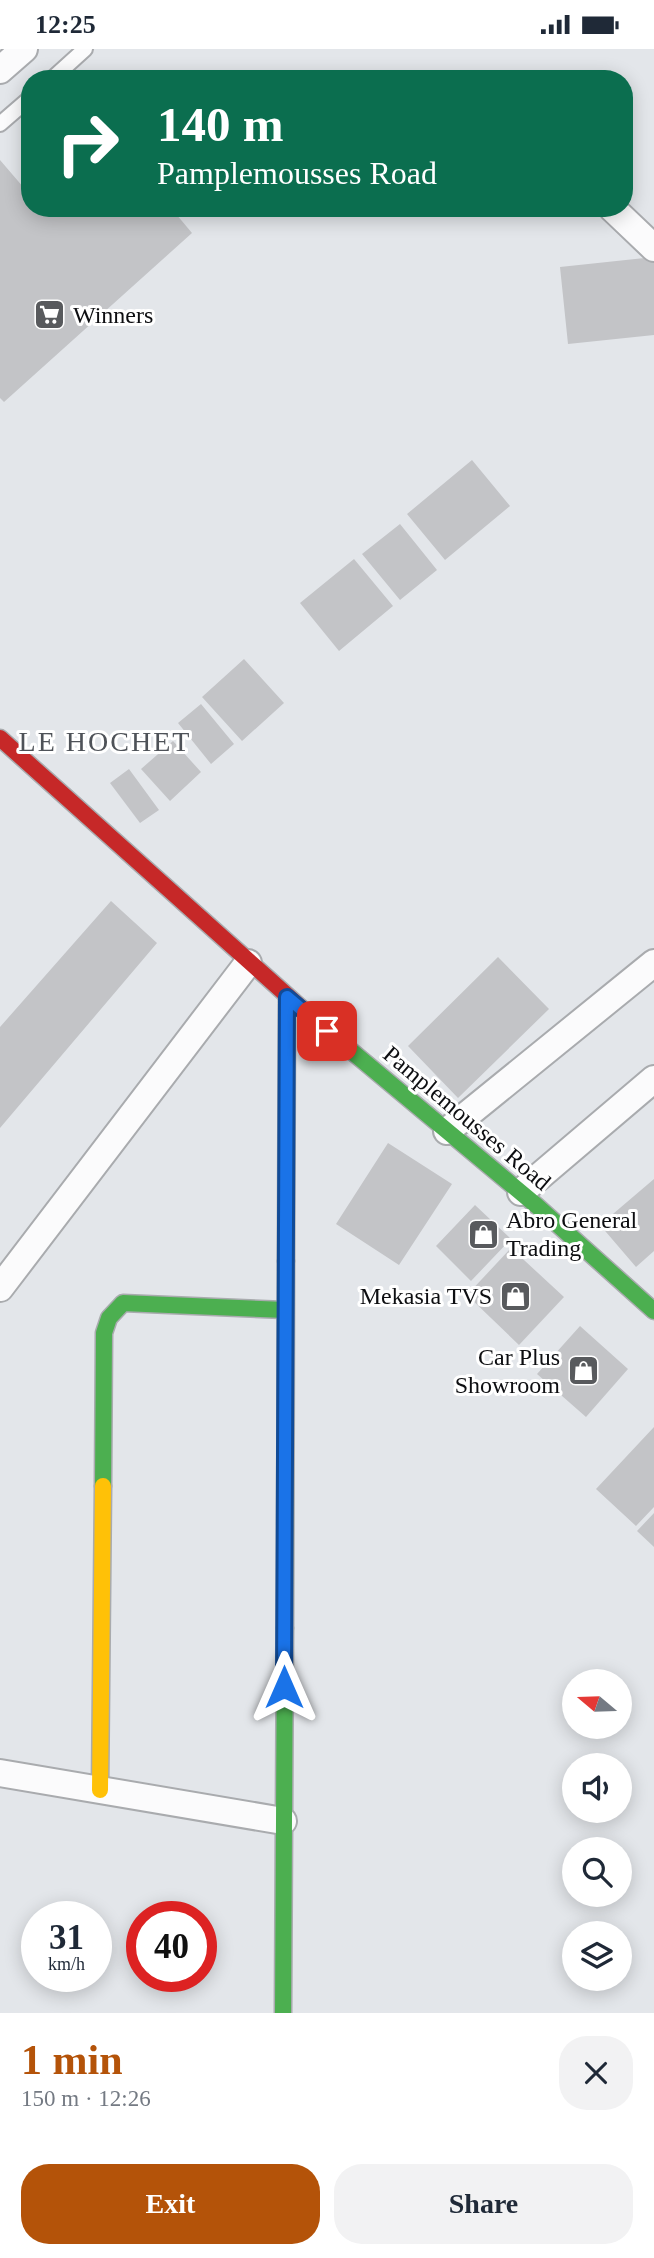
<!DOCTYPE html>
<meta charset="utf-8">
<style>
:root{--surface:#fff;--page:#f2f2f3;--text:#1f2937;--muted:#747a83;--accent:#b45309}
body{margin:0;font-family:"Times New Roman",serif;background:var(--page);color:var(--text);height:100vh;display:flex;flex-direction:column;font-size:26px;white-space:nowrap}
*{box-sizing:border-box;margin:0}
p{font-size:23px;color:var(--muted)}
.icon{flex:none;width:38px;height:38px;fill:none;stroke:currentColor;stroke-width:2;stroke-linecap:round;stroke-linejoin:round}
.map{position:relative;height:1964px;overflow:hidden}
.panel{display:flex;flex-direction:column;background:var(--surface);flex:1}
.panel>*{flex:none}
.guide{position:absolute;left:21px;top:21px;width:612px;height:147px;border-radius:28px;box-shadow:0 4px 18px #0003;background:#0b6e4f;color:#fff;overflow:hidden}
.needle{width:46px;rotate:289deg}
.buttons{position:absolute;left:562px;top:1620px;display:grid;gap:14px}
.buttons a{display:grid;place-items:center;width:70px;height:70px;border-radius:50%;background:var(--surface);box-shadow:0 4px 18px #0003;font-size:35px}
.speed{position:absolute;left:21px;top:1852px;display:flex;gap:14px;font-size:35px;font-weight:700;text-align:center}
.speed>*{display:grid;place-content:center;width:91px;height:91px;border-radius:50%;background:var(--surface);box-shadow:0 4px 18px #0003;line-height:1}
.speed small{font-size:18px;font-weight:400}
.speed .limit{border:10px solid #d22;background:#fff;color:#111}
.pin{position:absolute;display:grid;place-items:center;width:60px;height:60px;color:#fff;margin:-30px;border-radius:14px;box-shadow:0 4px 10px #0006}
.me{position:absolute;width:77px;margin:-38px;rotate:0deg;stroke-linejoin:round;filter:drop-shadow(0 0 5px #0008)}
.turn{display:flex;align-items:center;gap:24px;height:147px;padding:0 21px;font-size:32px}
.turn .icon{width:91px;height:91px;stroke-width:2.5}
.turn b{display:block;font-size:49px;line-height:60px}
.round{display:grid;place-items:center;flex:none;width:74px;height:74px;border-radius:28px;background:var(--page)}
.summary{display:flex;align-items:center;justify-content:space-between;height:119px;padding:0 21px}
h1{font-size:42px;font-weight:600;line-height:52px;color:var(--accent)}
.cta{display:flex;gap:14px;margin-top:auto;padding:14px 21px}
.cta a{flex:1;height:80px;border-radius:28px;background:var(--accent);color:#fff;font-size:28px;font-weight:600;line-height:80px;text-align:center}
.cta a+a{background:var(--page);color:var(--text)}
.status{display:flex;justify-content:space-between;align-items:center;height:49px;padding:0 35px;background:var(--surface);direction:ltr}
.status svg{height:19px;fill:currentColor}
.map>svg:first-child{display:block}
</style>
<div class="status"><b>12:25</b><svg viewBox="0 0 49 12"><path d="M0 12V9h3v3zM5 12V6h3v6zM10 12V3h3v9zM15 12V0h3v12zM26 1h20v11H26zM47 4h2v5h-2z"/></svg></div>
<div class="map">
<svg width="654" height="1964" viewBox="0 0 654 1964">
<rect width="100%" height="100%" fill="#e3e6ea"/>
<!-- building -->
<path fill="#c3c4c7" d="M0 111 30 146V159H171L192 184 4 353 0 349Z
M654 208V286L568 295 560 218Z
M472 411 510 457 445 511 407 465Z
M400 475 437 521 400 551 362 505Z
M354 510 393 557 339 602 300 554Z
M244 610 284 654 242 692 202 648Z
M201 655 234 695 211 715 178 674Z
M173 692 201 723 170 752 141 720Z
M129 720 159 761 140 774 110 734Z
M111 852 157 894 0 1079V978Z
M498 908 549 960 458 1049 408 997Z
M388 1094 452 1135 399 1216 336 1175Z
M654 1130V1202L636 1218 600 1176Z
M475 1156 511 1190 471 1232 436 1197Z
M511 1199 564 1248 519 1296 467 1246Z
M580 1277 628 1320 586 1368 537 1325Z
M654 1378V1458L636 1477 596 1440Z
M654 1464V1498L637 1482Z"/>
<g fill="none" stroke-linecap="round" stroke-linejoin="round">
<defs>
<path id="lane" d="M52 30 85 0
M0 75 30 49"/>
<path id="street" d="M0 21 24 0
M612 159 654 199
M447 1082 654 914
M521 1143 654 1030
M0 1239 248 914
M0 1724 283 1772"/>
<path id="fast" d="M319 975 537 1157 654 1262
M286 1212 287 948
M103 1437 104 1284 109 1269 123 1254 285 1261
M283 1964 285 1579"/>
<path id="slow" d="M285 1579 286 1212
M100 1741 103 1437"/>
<path id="jam" d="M0 689 319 975"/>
</defs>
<!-- lane casing -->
<use href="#lane" stroke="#a9abae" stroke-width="18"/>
<!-- street casing -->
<use href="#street" stroke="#a9abae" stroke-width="30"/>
<!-- fast casing -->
<use href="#fast" stroke="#a9abae" stroke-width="19"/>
<!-- slow casing -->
<use href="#slow" stroke="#a9abae" stroke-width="19"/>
<!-- jam casing -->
<use href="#jam" stroke="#a9abae" stroke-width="19"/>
<!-- lane -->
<use href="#lane" stroke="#fbfbfc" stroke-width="14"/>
<!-- street -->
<use href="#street" stroke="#fbfbfc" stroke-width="26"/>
<!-- fast -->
<use href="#fast" stroke="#4caf50" stroke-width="16"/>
<!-- slow -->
<use href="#slow" stroke="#ffc107" stroke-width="16"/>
<!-- jam -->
<use href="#jam" stroke="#c62828" stroke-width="16"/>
</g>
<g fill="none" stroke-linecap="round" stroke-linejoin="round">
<defs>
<path id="route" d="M284 1638 287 948 327 982"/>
</defs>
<!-- route casing -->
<use href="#route" stroke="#114b97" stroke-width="18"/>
<!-- route -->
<use href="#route" stroke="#1a73e8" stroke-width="12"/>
</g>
<!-- icons -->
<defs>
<symbol id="supermarket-square" viewBox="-11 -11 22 22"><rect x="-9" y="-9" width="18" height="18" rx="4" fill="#585a5d" stroke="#fff"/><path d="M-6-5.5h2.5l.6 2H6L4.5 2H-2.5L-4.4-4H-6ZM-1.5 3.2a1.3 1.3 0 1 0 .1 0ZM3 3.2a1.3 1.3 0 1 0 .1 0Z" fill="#fff"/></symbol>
<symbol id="shop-square" viewBox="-11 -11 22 22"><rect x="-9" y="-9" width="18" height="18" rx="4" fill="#585a5d" stroke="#fff"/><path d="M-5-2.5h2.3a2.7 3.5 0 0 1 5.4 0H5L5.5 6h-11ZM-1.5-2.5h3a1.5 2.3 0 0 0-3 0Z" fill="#fff"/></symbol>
</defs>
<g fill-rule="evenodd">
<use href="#supermarket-square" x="32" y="248" width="35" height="35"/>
<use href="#shop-square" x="466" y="1168" width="35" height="35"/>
<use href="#shop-square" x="498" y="1230" width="35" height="35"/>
<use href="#shop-square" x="566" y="1304" width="35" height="35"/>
</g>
<g text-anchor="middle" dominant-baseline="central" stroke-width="6" stroke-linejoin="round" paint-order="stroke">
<!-- poi labels -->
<g font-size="24" fill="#0d0e11" stroke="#fff" text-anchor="start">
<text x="73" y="266">Winners</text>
<text x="506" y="1171">Abro General<tspan x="506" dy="28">Trading</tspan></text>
<text x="492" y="1247" text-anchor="end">Mekasia TVS</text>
<text x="560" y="1308" text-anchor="end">Car Plus<tspan x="560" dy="28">Showroom</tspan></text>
</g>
<!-- street labels -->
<g font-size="24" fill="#0d0e11" stroke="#fff">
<text transform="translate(467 1069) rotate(40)">Pamplemousses Road</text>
</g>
<!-- quarter labels -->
<g font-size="28" letter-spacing="2" fill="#4e5258" stroke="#fff">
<text x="105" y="692">LE HOCHET</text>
</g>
</g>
</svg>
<div class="buttons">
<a><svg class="needle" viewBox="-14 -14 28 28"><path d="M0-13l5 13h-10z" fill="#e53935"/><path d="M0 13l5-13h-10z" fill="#747a83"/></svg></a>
<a><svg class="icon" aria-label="sound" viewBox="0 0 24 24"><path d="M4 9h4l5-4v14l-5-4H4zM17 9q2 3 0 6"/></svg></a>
<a><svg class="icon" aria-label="search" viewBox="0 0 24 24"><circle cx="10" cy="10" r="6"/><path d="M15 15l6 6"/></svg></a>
<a><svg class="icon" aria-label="layers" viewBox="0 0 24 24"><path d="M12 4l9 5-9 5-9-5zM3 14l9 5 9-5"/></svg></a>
</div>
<div class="speed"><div>31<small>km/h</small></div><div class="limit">40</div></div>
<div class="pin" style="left:327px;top:982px;background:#d93025"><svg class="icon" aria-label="arrive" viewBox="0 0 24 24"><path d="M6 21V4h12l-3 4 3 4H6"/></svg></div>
<svg class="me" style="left:284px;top:1638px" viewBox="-20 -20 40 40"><path d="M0-17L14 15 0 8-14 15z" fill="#1a73e8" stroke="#fff" stroke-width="4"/></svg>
<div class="guide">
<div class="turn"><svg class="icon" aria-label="right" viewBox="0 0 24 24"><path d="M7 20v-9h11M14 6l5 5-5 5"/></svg><div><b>140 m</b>Pamplemousses Road</div></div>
</div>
</div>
<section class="panel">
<div class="summary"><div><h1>1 min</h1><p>150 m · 12:26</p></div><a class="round"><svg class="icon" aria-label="close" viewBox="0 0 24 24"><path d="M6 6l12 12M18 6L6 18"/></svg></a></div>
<div class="cta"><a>Exit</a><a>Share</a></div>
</section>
